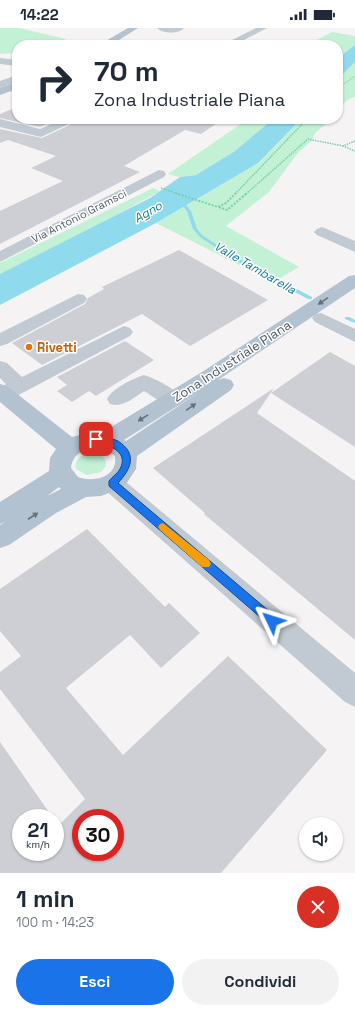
<!DOCTYPE html>
<html lang="it">
<meta charset="utf-8">
<style>
:root{--surface:#fff;--page:#f2f2f3;--text:#1f2937;--muted:#747a83;--accent:#1a73e8}
body{margin:0;font-family:"Space Grotesk",sans-serif;background:var(--page);color:var(--text);height:100vh;display:flex;flex-direction:column;font-size:15px;white-space:nowrap}
*{box-sizing:border-box;margin:0}
p{font-size:13px;color:var(--muted)}
.icon{flex:none;width:22px;height:22px;fill:none;stroke:currentColor;stroke-width:2;stroke-linecap:round;stroke-linejoin:round}
.map{position:relative;height:845px;overflow:hidden}
.panel{display:flex;flex-direction:column;background:var(--surface);flex:1}
.panel>*{flex:none}
.banner{position:absolute;left:12px;top:12px;width:331px;height:84px;border-radius:16px;box-shadow:0 1px 3px #0004;background:#fff;color:var(--text);overflow:hidden}
.buttons{position:absolute;left:299px;top:789px;display:grid;gap:8px}
.buttons a{display:grid;place-items:center;width:44px;height:44px;border-radius:50%;background:var(--surface);box-shadow:0 1px 3px #0004;font-size:20px}
.speed{position:absolute;left:12px;top:781px;display:flex;gap:8px;font-size:20px;font-weight:700;text-align:center}
.speed>*{display:grid;place-content:center;width:52px;height:52px;border-radius:50%;background:var(--surface);box-shadow:0 1px 3px #0004;line-height:1}
.speed small{font-size:10px;font-weight:400}
.speed .limit{border:6px solid #d22;background:#fff;color:#111}
.pin{position:absolute;display:grid;place-items:center;width:34px;height:34px;color:#fff;margin:-17px;border-radius:8px;box-shadow:0 2px 6px #0006}
.me{position:absolute;width:44px;margin:-22px;rotate:311deg;stroke-linejoin:round;filter:drop-shadow(0 0 3px #0008)}
.turn{display:flex;align-items:center;gap:14px;height:84px;padding:0 16px;font-size:18px}
.turn .icon{width:52px;height:52px;stroke-width:2.5}
.turn b{display:block;font-size:28px;line-height:34px}
.round{display:grid;place-items:center;flex:none;width:42px;height:42px;border-radius:21px;background:var(--page)}
.head{display:flex;align-items:center;justify-content:space-between;height:68px;padding:0 16px}
h1{font-size:24px;font-weight:800;line-height:30px}
.button{display:flex;gap:8px;margin-top:auto;padding:8px 16px}
.button a{flex:1;height:46px;border-radius:24px;background:var(--accent);color:#fff;font-size:16px;font-weight:800;line-height:46px;text-align:center}
.button a+a{background:var(--page);color:var(--text)}
.status{display:flex;justify-content:space-between;align-items:center;height:28px;padding:0 20px;background:var(--surface);direction:ltr}
.status svg{height:11px;fill:currentColor}
.map>svg:first-child{display:block}
</style>
<div class="status"><b>14:22</b><svg viewBox="0 0 49 12"><path d="M0 12V9h3v3zM5 12V6h3v6zM10 12V3h3v9zM15 12V0h3v12zM26 1h20v11H26zM47 4h2v5h-2z"/></svg></div>
<div class="map">
<svg width="355" height="845" viewBox="0 0 355 845">
<rect width="100%" height="100%" fill="#f5f3f3"/>
<!-- green -->
<path fill="#c3f1d5" d="M0 0H19L66 11 54 17H17V25L0 26Z
M332 4 355 8V17L338 30V17H308Z
M355 34V69C347 70 341 78 338 85V51Z
M248 91H273L235 123 196 147 180 149 168 146Z
M301 91H332L315 105 312 112 297 126 269 164 226 198 299 239 273 254 156 195 258 135Z
M153 160 160 163 80 207 0 246V235Z
M88 425H98L105 431 106 438 101 444 87 447 76 441C74 432 80 428 88 425Z"/>
<!-- water -->
<path fill="#90daee" d="M355 17V34L338 51V30Z
M273 91H301L258 135 156 195 0 277V246L150 170 180 149 196 147 235 123Z"/>
<g fill="none" stroke-linecap="round" stroke-linejoin="round">
<!-- stream -->
<path fill="#90daee" fill-rule="evenodd" d="M179 171H181L191 183 197 201 202 207 237 230 312 269V271H308L235 232 200 209 193 201 187 183 179 173Z
M345 289H349L355 292V295L345 291Z"/>
</g>
<!-- building -->
<path fill="#cdcfd5" fill-rule="evenodd" d="M17 79V91H58L40 99 0 90V86Z
M78 91H223L201 106 185 102 124 138 140 144 0 216V183L63 153 31 140 56 128 8 112 0 115V101L42 110 76 94Z
M179 222 268 272 190 318 142 286 42 337 12 315 85 276 88 270 104 261 102 259Z
M125 313 154 332 96 368 89 363 72 374 57 363 67 357 57 349Z
M330 324 355 338V419L271 365Z
M274 360 257 385 355 453V612L204 486 205 485 153 440Z
M87 501 165 579 169 575 200 605 161 640 130 607 66 660 123 727 228 628 327 722 221 845H0V714L53 790H21V824H55V801L85 771 0 661V644L21 628 0 603V561ZM81 790H115V824H81Z"/>
<g fill="none" stroke-linecap="round" stroke-linejoin="round">
<!-- path-far2 -->
<path stroke="#7ad0a6" stroke-width="1" stroke-dasharray="1.5 1" stroke-linecap="butt" d="M338 60 355 48"/>
<!-- path-far1 -->
<path stroke="#7ad0a6" stroke-width="1.5" stroke-dasharray="1.5 1" stroke-linecap="butt" d="M355 113 343 118 355 123
M161 160 178 166
M235 166 307 91
M246 166 308 111 343 118"/>
<!-- path -->
<path stroke="#7ad0a6" stroke-width="2" stroke-dasharray="2 1.5" stroke-linecap="butt" d="M175 165 218 179 226 175 236 165
M219 179 227 182 247 165"/>
<!-- minor -->
<path fill="#c1cad2" fill-rule="evenodd" d="M157 0H184C179 6 163 6 157 0Z
M256 0H267L234 17H222Z
M0 30 17 32V38L0 36Z
M17 47V54L0 60V53Z
M0 91 40 101 62 91H77L75 93 41 109 0 99Z
M159 142 164 143 166 146 164 149 0 234V223Z
M322 199 355 213V224L317 207 314 204 317 201Z
M78 266 84 267 87 271 84 275 7 316 0 318V305Z
M321 285 355 301V314L315 294 312 290 315 286Z
M124 298 130 300 133 304 130 308 11 371 4 373 0 372V360L6 356 0 350V333L7 335 22 349Z
M144 347C156 351 177 361 183 372L180 377C166 381 156 370 144 363 133 370 123 380 110 376L107 371C113 360 132 351 144 347Z
M112 446 120 449 355 645V679L345 674 104 461 100 455 104 449Z"/>
<!-- major -->
<path fill="#b3c2d1" fill-rule="evenodd" d="M128 0H138L111 17H99Z
M17 54V61L0 67V60Z
M355 247V260L218 352 224 350 231 352 234 357 231 362 137 428 136 441 124 459 101 468 86 469 56 485 9 517 0 520V497L5 494 0 496V474L49 443 50 430 56 421 0 374V356L7 358 72 409 96 403 103 404 202 344 349 248ZM201 363 126 413 124 412ZM96 419 103 420 115 428C118 449 95 455 78 449L71 440C73 425 83 422 96 419ZM59 459 61 461 47 468Z"/>
</g>
<!-- one-way arrows -->
<defs><path id="oneway-solid" d="M-6-.8H1V-3.2L6.5 0L1 3.2V.8H-6Z"/></defs>
<g fill="#64717d">
<use href="#oneway-solid" transform="translate(323 273) rotate(146)"/>
<use href="#oneway-solid" transform="translate(191 379) rotate(-35)"/>
<use href="#oneway-solid" transform="translate(143 390) rotate(148)"/>
<use href="#oneway-solid" transform="translate(33 488) rotate(-33)"/>
</g>
<!-- route -->
<path fill="#1a73e8" stroke="#114b97" d="M96 407C103 409 112 410 118 413 138 426 131 441 118 455L276 589 278 593 276 596 272 598 268 596 109 458V453C112 449 118 445 120 441 130 422 105 416 93 413V408Z"/>
<!-- slow -->
<path fill="#f59e0b" d="M163 495 209 532 211 536 209 539H202L160 502 158 499 160 496Z"/>
<!-- markers -->
<circle fill="#e8710a" stroke="#fff" stroke-width="1.5" cx="29" cy="319" r="4"/>
<g text-anchor="middle" dominant-baseline="central" stroke-width="3" stroke-linejoin="round" paint-order="stroke">
<!-- far-street labels -->
<g font-size="11" fill="#4a5661" stroke="#fff">
<text transform="translate(79 188) rotate(-27)">Via Antonio Gramsci</text>
</g>
<!-- far-water labels -->
<g font-size="12" font-style="italic" fill="#0c7c9b" stroke="#fff">
<text transform="translate(148 184) rotate(-30)">Agno</text>
<text transform="translate(255 240) rotate(30)">Valle Tambarella</text>
</g>
<!-- food labels -->
<g font-size="13" font-weight="bold" fill="#c56008" stroke="#fff" text-anchor="start">
<text x="37" y="319">Rivetti</text>
</g>
<!-- street labels -->
<g font-size="13" fill="#4a5661" stroke="#fff">
<text transform="translate(232 333) rotate(-33)">Zona Industriale Piana</text>
</g>
</g>
</svg>
<div class="buttons">
<a><svg class="icon" aria-label="sound" viewBox="0 0 24 24"><path d="M4 9h4l5-4v14l-5-4H4zM17 9q2 3 0 6"/></svg></a>
</div>
<div class="speed"><div>21<small>km/h</small></div><div class="limit">30</div></div>
<div class="pin" style="left:96px;top:411px;background:#d93025"><svg class="icon" aria-label="arrive" viewBox="0 0 24 24"><path d="M6 21V4h12l-3 4 3 4H6"/></svg></div>
<svg class="me" style="left:272px;top:593px" viewBox="-20 -20 40 40"><path d="M0-17L14 15 0 8-14 15z" fill="#1a73e8" stroke="#fff" stroke-width="4"/></svg>
<div class="banner">
<div class="turn"><svg class="icon" aria-label="right" viewBox="0 0 24 24"><path d="M7 20v-9h11M14 6l5 5-5 5"/></svg><div><b>70 m</b>Zona Industriale Piana</div></div>
</div>
</div>
<section class="panel">
<div class="head"><div><h1>1 min</h1><p>100 m · 14:23</p></div><a class="round" style="background:#d93025;color:#fff"><svg class="icon" aria-label="close" viewBox="0 0 24 24"><path d="M6 6l12 12M18 6L6 18"/></svg></a></div>
<div class="button"><a>Esci</a><a>Condividi</a></div>
</section>
